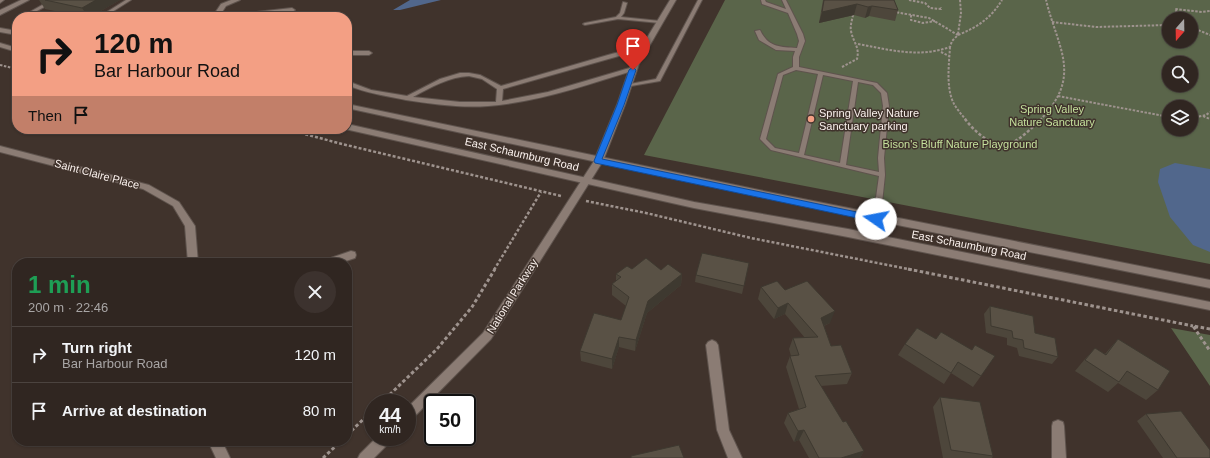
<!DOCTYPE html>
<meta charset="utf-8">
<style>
:root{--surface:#302621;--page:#3c322e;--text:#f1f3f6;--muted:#a8a5a5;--line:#4b433f}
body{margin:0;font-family:Arial,sans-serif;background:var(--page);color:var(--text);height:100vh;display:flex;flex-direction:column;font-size:15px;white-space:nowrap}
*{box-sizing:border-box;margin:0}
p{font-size:13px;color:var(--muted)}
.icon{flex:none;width:22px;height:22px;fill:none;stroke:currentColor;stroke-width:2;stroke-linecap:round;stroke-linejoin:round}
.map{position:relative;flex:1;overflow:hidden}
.side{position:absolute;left:12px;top:258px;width:340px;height:188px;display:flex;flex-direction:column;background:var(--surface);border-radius:16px;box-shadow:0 1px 3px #0004,0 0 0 1px var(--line)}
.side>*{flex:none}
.guide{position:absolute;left:12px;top:12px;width:340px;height:122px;border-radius:16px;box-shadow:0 1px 3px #0004,0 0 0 1px var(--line);background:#f39f84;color:#111;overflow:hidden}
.needle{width:26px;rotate:200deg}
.fabs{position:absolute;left:1162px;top:12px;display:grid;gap:8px}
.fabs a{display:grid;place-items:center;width:36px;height:36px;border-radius:50%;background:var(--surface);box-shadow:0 1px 3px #0004,0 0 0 1px var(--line);font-size:20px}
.speed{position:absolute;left:364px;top:394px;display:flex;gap:8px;font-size:20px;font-weight:700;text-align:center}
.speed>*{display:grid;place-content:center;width:52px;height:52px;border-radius:50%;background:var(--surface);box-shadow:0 1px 3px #0004,0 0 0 1px var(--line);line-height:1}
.speed small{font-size:10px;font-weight:400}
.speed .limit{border:2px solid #111;border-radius:6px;background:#fff;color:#111}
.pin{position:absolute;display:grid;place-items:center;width:34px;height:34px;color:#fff;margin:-41px -17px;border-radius:50% 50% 50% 0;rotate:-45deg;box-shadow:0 0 4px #0007}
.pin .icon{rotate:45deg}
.me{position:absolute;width:44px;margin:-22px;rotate:282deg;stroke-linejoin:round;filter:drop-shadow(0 0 3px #0008)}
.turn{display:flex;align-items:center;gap:14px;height:84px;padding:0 16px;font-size:18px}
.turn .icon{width:52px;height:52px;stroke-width:2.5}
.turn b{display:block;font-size:28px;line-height:34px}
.then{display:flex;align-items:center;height:38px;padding:0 16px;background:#0003;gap:8px;font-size:15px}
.round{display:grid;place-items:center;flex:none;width:42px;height:42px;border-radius:21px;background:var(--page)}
.headline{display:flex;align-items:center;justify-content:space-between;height:68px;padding:0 16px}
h1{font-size:24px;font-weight:800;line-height:30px;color:#1e9e55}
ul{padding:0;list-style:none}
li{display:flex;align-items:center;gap:12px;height:56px;padding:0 16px;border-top:1px solid var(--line)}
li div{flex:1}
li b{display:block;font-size:15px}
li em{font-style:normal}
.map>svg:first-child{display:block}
</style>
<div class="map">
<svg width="1210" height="458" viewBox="0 0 1210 458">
<rect width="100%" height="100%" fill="#40332c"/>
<!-- green -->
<path fill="#5a654a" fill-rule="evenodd" d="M725 0H1210V264L644 155ZM1169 19H1191V41H1169ZM1169 63H1191V85H1169ZM1169 107H1191V129H1169Z
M1171 328 1210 335V386Z"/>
<!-- water -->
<path fill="#51678c" d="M410 0H441L400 10H393Z
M1175 163 1210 169V252L1193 245 1170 217 1158 182 1160 169Z"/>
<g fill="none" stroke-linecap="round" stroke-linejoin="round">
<defs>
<path id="service" d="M51 0H57L35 12 52 17H43L28 13Z
M126 0H131L104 17H99Z
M698 0H702L660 81 625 87V85L656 79Z
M761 0H765L766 2 786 9 782 0H786L803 34 805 41 799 57V67L877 83 887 93 889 106 884 158 885 175 878 241 875 242 871 239 873 219 879 176 771 150 760 139 778 74 793 67V57L795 51 776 50 759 40 755 31 760 30C768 47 779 47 797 48L799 41 797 34 788 13 762 4ZM796 70 818 74 799 153 775 148 766 139 783 75ZM823 75 853 81 840 163 804 155ZM858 82 873 85 881 93 883 106 878 158 879 172 846 165Z
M623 2 627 3 624 13 621 17 660 21 662 22 660 23 618 19 585 25 583 24 585 23 616 17 620 13Z
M645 45 647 46V48L503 89 502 101 548 92 633 67 636 69 635 70C587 85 538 102 488 106 460 108 433 104 406 100 386 96 366 93 347 85V81L371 90 407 96 440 79 460 73H469L480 75 501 86 608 55ZM469 76 482 79 497 89 496 102H460L413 97C431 87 449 77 469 76Z
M347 51H369L372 53 369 55H347Z"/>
<path id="minor" d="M231 0H240L226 6 222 12 229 15 292 8 295 10 292 12C277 14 224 23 215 13L221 4Z
M670 0H676L639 64 625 105 603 161 491 339 411 420 407 422V408L483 333 594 161 617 105 631 64Z
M0 146 149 185 179 202 195 226 198 263H188L185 226 173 206 143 189 0 152Z
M351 251 355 252 356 255 355 258 340 263H324L325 260Z
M712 340 716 342 718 345 729 430 742 458H728L717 430 706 345 708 342Z
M1058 420 1063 422 1064 426 1066 458H1052V426L1053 422Z
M377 437H392L391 441 374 458H358L360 454Z
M208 441H222L230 458H216Z"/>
<path id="secondary" d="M0 0H4L0 3Z
M21 0H29L0 15V10Z
M0 28 17 31V35L0 32Z
M0 43 17 48V52L0 47Z
M347 104 778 194 1210 280V288C922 231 634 171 347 108Z
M347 124 694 202 848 229 1210 302V310L848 237 694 208 345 129H347Z"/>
</defs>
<!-- service casing -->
<use href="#service" stroke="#5e534d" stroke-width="2"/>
<!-- minor casing -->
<use href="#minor" stroke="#5e534d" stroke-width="2"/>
<!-- secondary casing -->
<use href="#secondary" stroke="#5e534d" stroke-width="2"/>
<!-- path-far2 -->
<path stroke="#9e938e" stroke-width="2" stroke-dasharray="2.5 1.5" stroke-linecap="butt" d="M909 0 925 3 930 8 941 9V7
M911 15V20L923 23 935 21
M1181 19 1175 9 1202 12 1210 11
M1052 22 1096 27 1169 25
M1191 27 1210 35
M958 34 961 13 960 0
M958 35C978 27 991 18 1002 0
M858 44C890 50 919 58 950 47L952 41 958 35 929 18 895 12
M950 47C949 64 946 86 953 102 956 108 961 114 966 120
M941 52 949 56
M0 65 17 69
M842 67 857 59C860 47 853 42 851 31 850 26 852 20 853 15
M1058 96 1169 117
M1203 116 1210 119
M1191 118 1206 115 1210 112
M1040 120C1083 76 1058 49 1046 0"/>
<!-- path-far1 -->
<path stroke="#9e938e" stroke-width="2.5" stroke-dasharray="3 2" stroke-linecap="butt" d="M965 119C974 131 993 149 1009 144 1019 141 1034 126 1041 119
M286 129 342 144 561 196
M586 201 646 213 751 238 913 270
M494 270 541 192"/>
<!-- path -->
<path stroke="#9e938e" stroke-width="3" stroke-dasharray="3.5 2.5" stroke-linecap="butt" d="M908 269 1193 326
M1210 329 1193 326 1210 351
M381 403 437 349 472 307 495 269
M347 435 373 410
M323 458 341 441"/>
<!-- service -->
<use href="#service" fill="#8b7c74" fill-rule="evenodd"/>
<!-- minor -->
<use href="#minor" fill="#8b7c74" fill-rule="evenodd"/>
<!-- secondary -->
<use href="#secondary" fill="#8b7c74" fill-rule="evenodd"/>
</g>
<!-- wall -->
<path fill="#4d463b" d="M39 0H120L90 17H83L45 9Z
M823 0H894L898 10 895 21 869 16 865 18 854 15 819 23Z
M749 263 742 294 695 282 696 275Z
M632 269 661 270 682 274 681 285 647 313 635 351 619 347 612 369 581 361 580 351 621 320 626 306 612 295V284L616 281V274Z
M761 287 785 290 830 323 824 326 831 346 852 373 847 384 821 386 843 422 864 451 860 458H809L799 440 794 442 784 423 788 413 799 409 786 367 790 356H791L789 349 793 338H805L785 314 774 319 758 299Z
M990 306 1035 333 1058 357 1052 364 1019 356 1017 348 1007 345V338L986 333 984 314Z
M917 328 981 376 973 387 951 373 944 384 898 355 905 344Z
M1118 339 1158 390 1146 400 1118 383 1108 392 1075 371 1085 359 1095 348 1105 354Z
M940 397 993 456 992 458H943L933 407Z
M1146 414 1210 458H1163L1137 421Z"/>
<!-- shaded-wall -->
<path fill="#3e3930" d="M96 0H120L90 17H88L82 8Z
M857 4 854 15 819 23 822 12Z
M872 6 869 16 865 18 868 7Z
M682 274 681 285 647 313 635 351 636 340 648 301Z
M788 303 785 314 774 319 778 308Z
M835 311 830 323 816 329 821 318Z
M619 337V347L612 369V359Z
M804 430 799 440 794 442 798 431Z
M864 451 860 458H841Z"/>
<!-- building -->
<path fill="#595145" stroke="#3e3930" d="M45 0H96L82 8Z
M824 0H894L898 10 872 6 868 7 857 4 822 12Z
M702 253 749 263 744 286 696 275Z
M646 258 661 270 668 264 682 274 648 301 636 340 619 337 612 359 580 351 594 313 621 320 629 297 612 284 621 277 616 274 627 266 632 269Z
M777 281 785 290 807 281 835 311 821 318 831 346 841 345 852 373 815 376 843 422 846 421 864 451 841 458H819L804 430 798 431 788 413 806 407 790 356 799 355 793 338 818 337 788 303 778 308 761 287Z
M990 306 1033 316 1035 333 1055 338 1058 357 1024 348 1023 340 1013 338 1012 331 991 326Z
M917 328 936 339 941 332 972 350 975 345 995 356 981 376 958 362 951 373 905 344Z
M1118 339 1170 371 1158 390 1127 371 1119 382 1085 360 1095 348 1106 355Z
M940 397 980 402 993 456 951 450Z
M1181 411 1210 450V458H1177L1146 414Z
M679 445 684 458H631V456Z"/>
<!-- route -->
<path fill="#1a73e8" stroke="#114b97" d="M633 67 636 70 624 105 602 159 876 216 881 219 879 221 876 222 595 163 594 161 617 105 629 70Z"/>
<!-- markers -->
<circle fill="#f39f84" stroke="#40332c" stroke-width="1.5" cx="811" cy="119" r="4"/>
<g text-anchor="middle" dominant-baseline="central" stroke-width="3" stroke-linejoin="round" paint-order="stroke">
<!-- park labels -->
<g font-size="11" fill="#c4e09c" stroke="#40332c">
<text x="1052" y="109">Spring Valley<tspan x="1052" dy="13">Nature Sanctuary</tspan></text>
<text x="960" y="144">Bison's Bluff Nature Playground</text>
</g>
<!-- poi labels -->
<g font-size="11" fill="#faf1ed" stroke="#40332c" text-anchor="start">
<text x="819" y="113">Spring Valley Nature<tspan x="819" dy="13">Sanctuary parking</tspan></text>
</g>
<!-- street labels -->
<g font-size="11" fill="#faf1ed" stroke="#40332c">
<text transform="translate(522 154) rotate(13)">East Schaumburg Road</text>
<text transform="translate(97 174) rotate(15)">Saint Claire Place</text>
<text transform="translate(969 245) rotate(11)">East Schaumburg Road</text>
<text transform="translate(512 296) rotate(-58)">National Parkway</text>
</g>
</g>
</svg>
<div class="fabs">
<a><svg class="needle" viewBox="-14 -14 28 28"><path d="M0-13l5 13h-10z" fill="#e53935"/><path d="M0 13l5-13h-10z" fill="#a8a5a5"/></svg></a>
<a><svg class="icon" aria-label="search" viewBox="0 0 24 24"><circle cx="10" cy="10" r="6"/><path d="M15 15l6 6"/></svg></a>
<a><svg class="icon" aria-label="layers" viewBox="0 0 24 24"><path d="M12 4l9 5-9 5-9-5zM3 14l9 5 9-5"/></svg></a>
</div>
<div class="speed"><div>44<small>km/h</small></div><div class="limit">50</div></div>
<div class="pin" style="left:633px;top:70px;background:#d93025"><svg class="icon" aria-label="arrive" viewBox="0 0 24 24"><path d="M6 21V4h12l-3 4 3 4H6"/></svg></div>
<svg class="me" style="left:876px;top:219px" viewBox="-20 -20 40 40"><circle r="19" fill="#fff"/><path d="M0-13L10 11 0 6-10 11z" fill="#1a73e8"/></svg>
<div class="guide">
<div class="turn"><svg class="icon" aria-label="right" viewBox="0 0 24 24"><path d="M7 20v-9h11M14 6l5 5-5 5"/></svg><div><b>120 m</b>Bar Harbour Road</div></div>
<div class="then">Then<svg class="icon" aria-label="arrive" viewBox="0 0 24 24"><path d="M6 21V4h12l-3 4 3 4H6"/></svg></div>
</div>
<section class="side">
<div class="headline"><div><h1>1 min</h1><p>200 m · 22:46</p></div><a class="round"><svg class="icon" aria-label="close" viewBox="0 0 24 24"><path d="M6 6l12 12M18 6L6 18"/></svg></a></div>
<ul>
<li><svg class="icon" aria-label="right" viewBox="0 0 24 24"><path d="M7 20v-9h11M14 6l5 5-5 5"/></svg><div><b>Turn right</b><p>Bar Harbour Road</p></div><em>120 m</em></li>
<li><svg class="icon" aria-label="arrive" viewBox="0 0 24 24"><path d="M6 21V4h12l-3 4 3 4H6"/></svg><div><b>Arrive at destination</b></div><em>80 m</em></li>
</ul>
</section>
</div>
